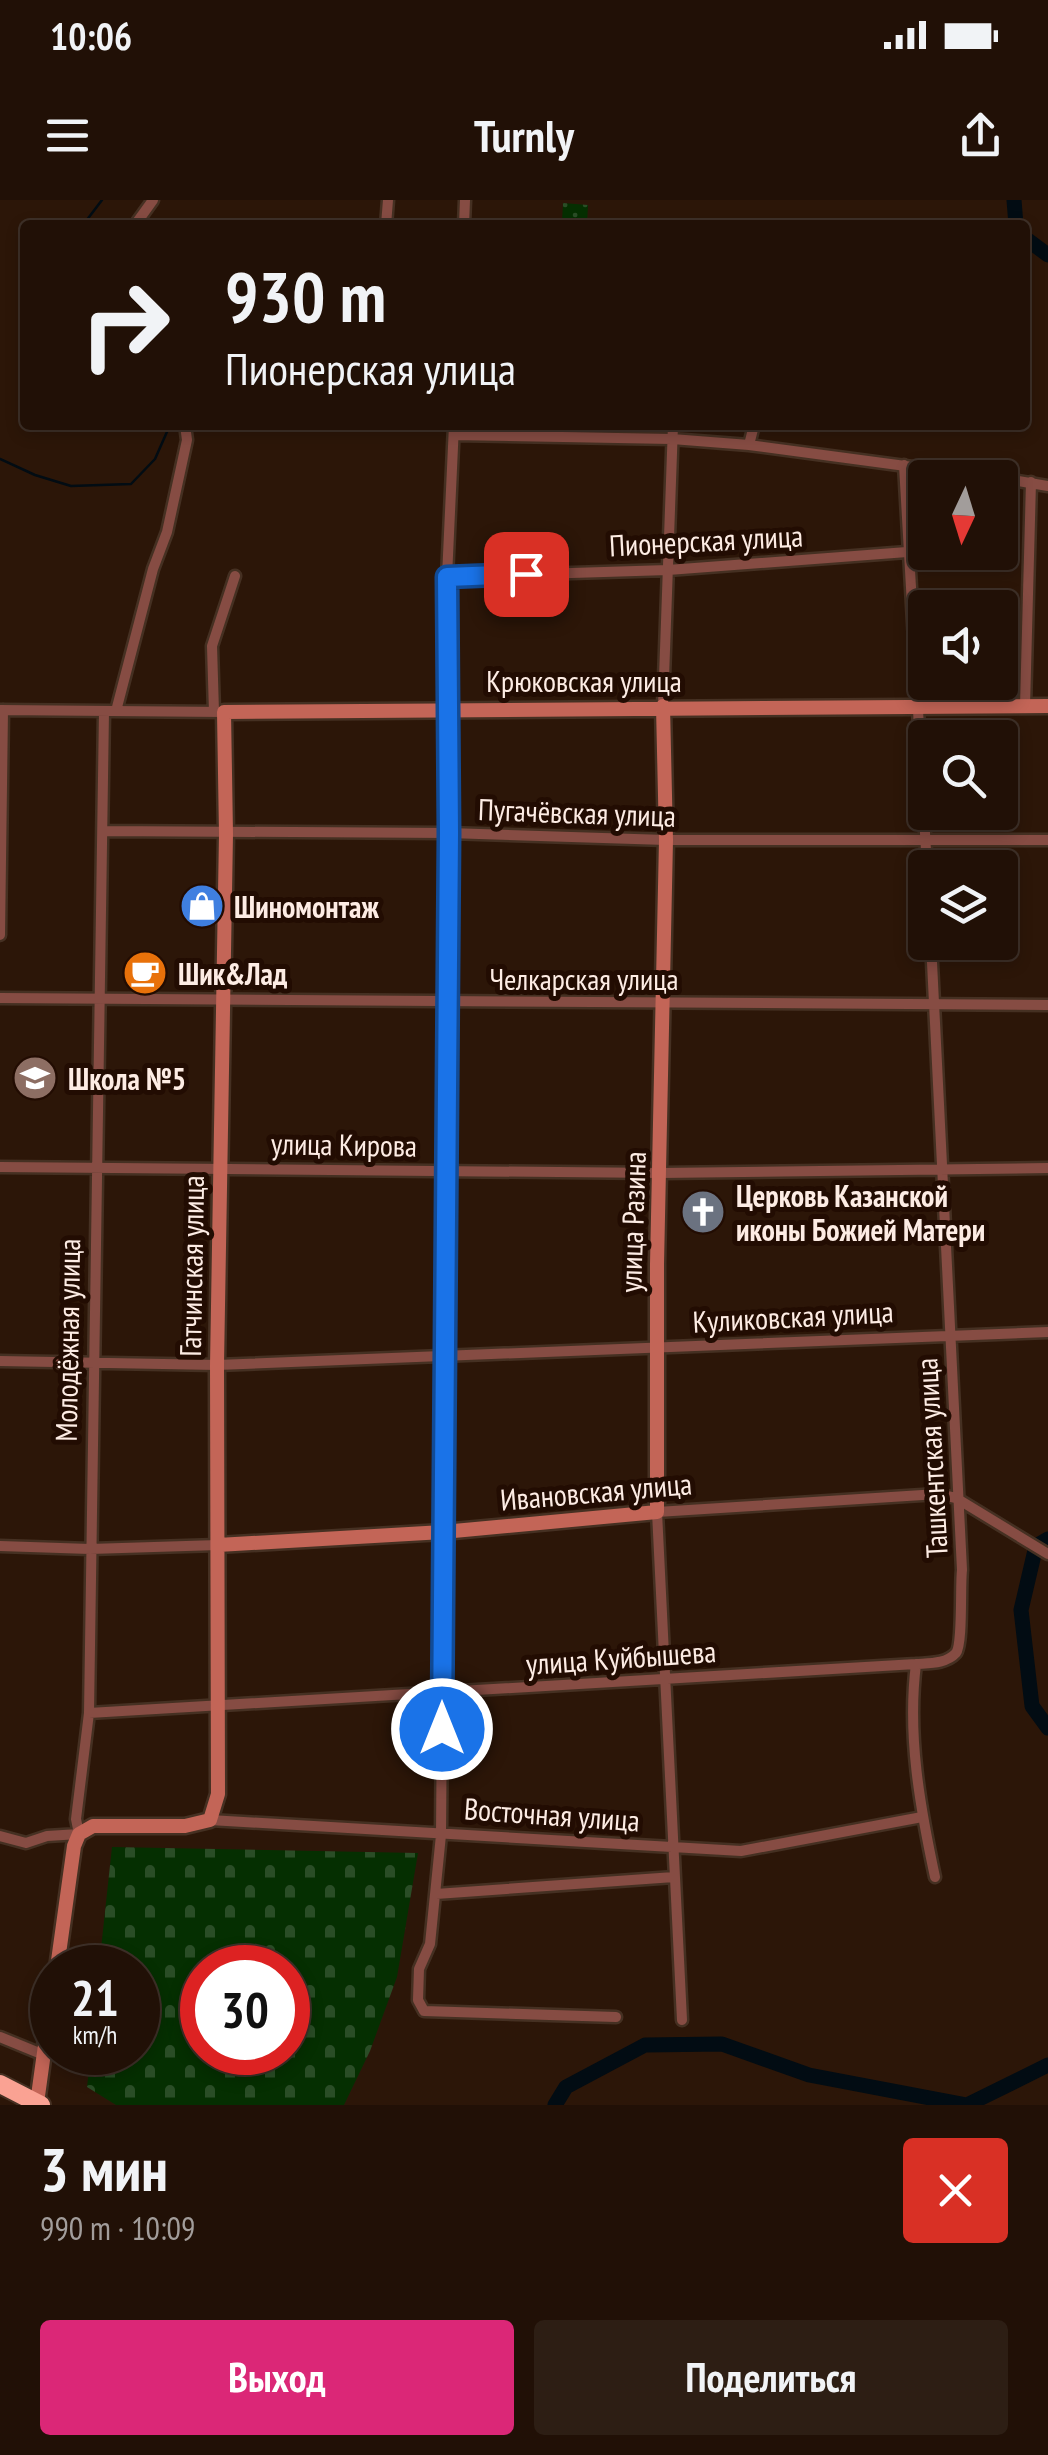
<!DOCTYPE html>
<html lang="ru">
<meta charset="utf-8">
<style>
:root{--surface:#211006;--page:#2d1e14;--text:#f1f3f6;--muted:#a29d9b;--line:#3e3028;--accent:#db2777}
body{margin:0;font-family:"PT Sans Narrow",sans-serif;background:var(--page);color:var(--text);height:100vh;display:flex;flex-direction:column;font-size:38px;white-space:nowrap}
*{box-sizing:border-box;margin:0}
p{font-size:32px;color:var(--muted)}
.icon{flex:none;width:55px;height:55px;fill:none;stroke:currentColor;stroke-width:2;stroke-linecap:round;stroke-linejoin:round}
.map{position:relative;height:1905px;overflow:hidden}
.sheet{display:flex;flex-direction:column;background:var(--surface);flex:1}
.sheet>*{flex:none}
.top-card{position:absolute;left:20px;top:20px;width:1010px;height:210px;border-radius:10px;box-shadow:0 5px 15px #0003,0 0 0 2px var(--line);background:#211006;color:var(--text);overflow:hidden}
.needle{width:65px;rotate:184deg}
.tools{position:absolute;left:908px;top:260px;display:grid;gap:20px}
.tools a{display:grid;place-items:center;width:110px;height:110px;border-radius:10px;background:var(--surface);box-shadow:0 5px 15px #0003,0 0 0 2px var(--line);font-size:50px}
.speed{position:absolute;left:30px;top:1745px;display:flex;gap:20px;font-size:50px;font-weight:700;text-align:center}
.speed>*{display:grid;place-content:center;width:130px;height:130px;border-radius:50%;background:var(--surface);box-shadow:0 5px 15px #0003,0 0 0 2px var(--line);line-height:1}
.speed small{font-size:25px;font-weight:400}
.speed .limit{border:15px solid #d22;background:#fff;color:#111}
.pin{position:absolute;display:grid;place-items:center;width:85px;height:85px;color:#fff;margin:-42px;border-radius:20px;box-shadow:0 5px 15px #0006}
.me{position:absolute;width:110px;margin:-55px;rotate:0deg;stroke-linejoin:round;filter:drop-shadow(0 0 8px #0008)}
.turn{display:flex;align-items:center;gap:35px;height:210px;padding:0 40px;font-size:45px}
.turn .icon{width:130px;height:130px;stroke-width:2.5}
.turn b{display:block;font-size:70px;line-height:85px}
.round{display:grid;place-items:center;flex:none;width:105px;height:105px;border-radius:10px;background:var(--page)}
.head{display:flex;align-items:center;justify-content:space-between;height:170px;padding:0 40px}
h1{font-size:60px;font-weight:600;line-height:75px}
.primary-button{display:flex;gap:20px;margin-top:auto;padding:20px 40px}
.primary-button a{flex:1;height:115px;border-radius:10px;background:var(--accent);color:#fff;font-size:40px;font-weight:600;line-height:115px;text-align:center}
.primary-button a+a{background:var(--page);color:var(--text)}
.status{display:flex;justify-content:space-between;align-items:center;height:70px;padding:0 50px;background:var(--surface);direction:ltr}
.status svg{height:28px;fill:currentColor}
header{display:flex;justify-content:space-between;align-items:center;height:130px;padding:0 40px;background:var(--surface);font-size:45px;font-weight:600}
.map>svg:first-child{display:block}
</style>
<div class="status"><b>10:06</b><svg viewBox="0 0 49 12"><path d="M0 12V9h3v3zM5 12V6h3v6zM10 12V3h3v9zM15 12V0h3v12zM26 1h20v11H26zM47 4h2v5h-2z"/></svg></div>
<header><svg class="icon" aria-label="menu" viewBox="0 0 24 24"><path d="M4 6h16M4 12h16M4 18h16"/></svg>Turnly<svg class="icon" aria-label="share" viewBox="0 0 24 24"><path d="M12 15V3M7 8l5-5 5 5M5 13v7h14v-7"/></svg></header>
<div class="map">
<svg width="1048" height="1905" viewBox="0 0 1048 1905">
<defs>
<pattern id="grass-dots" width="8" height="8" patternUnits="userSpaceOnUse" patternTransform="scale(2.5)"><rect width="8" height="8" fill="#052f01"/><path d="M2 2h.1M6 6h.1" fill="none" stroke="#2a4d26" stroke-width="1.8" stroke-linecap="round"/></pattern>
<pattern id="cemetery-stones" width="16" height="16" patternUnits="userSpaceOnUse" patternTransform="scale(2.5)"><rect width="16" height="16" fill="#052f01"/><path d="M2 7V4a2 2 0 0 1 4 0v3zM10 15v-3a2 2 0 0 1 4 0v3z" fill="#2a4d26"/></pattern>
</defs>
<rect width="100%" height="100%" fill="#2c1608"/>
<!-- grass -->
<path fill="url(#grass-dots)" d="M563 3 588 5 587 24 562 22Z"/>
<!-- cemetery -->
<path fill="url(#cemetery-stones)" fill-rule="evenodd" d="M112 1647 418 1653 397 1777 370 1851 344 1905H116L87 1887 91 1853 138 1852V1768L99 1767ZM202 1768H288V1852H202Z"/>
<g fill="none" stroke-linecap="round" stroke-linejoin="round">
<!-- stream -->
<path stroke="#020c13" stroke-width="2.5" d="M83 25 102 0
M0 259 35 275 71 286 131 284 155 259 170 225"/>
<!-- river -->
<path stroke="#020c13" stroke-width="15" d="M1014 0 1016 25
M1025 38 1048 55
M1048 1339 1036 1346 1021 1410 1032 1506 1048 1528
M555 1905 566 1887 645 1845 722 1844 809 1875 967 1905 1048 1865"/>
<defs>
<path id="street" d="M135 25 153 0
M386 25 388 0
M464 25 465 0
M454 225 447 377 449 633 441 1635 430 1744 419 1769 418 1800 424 1811 616 1817
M454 235 672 239 749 245 995 278
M749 245 754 225
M904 265 927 668
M1000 278 1048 286
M447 377 668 370 907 352
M663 506 673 225
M1025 506 1031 282
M0 510 224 512
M116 511 153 369 167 332 187 240 185 225
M214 512 212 446 235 376
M104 631 449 633 666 640H1048
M0 735 3 510
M931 742 962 1370C960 1386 963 1444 956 1453 946 1464 929 1463 916 1464 907 1535 920 1607 935 1677
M0 798 1048 805
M0 967 661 973 1048 968
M0 1161 217 1165 1048 1132
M0 1346 90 1349 218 1345
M89 1513 916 1464
M210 1620 741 1651 922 1617
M0 1636 26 1643 47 1636 79 1634 76 1619 89 1513 104 511
M436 1694 674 1677
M682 1820 657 1312 938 1294 956 1298 1048 1354
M0 1837 44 1855"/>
<path id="secondary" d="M218 1345 443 1332 657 1312V1064L666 640 663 506
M57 1768 74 1646 79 1634 93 1626H185L210 1620 218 1594 217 1165 226 634 224 512 1048 506
M37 1903 52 1795"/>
<path id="highway" d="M0 1884 41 1905"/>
</defs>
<!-- street casing -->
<use href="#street" stroke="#453022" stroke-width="15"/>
<!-- secondary casing -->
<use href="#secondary" stroke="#453022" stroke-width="19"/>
<!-- highway casing -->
<use href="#highway" stroke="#453022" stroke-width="22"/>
<!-- street -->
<use href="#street" stroke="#864c43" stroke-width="10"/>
<!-- secondary -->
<use href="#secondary" stroke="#c36557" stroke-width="14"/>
<!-- highway -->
<use href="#highway" stroke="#faa293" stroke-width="18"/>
</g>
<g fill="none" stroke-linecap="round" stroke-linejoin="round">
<defs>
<path id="route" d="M442 1529 449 633 447 377 526 374"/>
</defs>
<!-- route casing -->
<use href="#route" stroke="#114b97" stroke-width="25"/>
<!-- route -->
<use href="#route" stroke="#1a73e8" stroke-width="18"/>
</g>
<!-- icons -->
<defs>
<symbol id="shop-disc" viewBox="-11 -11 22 22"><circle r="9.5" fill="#3f7fe0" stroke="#220c02"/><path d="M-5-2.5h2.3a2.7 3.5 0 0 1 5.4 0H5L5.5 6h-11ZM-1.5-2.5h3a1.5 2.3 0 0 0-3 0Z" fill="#fff"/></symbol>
<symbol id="cafe-disc" viewBox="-11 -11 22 22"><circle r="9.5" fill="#e8710a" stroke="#220c02"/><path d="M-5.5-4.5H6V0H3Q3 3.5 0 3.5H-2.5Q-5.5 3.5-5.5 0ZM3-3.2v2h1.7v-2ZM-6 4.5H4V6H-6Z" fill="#fff"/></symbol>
<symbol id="school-disc" viewBox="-11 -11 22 22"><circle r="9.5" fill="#8d6e63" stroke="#220c02"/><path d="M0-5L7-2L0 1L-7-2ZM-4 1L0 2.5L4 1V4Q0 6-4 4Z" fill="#fff"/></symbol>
<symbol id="church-disc" viewBox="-11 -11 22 22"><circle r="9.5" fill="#6b7280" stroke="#220c02"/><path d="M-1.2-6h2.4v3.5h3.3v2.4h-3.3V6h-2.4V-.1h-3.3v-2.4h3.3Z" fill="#fff"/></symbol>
</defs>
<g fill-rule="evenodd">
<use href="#shop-disc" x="177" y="681" width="50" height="50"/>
<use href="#cafe-disc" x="120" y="748" width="50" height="50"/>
<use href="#school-disc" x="10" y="853" width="50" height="50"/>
<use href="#church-disc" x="678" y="987" width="50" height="50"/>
</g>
<g text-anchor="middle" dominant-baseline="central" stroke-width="10" stroke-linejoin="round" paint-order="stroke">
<!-- street labels -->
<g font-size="30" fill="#fdece4" stroke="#220c02">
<text transform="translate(706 340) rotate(-3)">Пионерская улица</text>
<text x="584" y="480">Крюковская улица</text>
<text transform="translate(577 612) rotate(2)">Пугачёвская улица</text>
<text x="584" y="778">Челкарская улица</text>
<text transform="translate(344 944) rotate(1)">улица Кирова</text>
<text transform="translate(632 1022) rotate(-88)">улица Разина</text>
<text transform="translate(191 1066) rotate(-89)">Гатчинская улица</text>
<text transform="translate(793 1116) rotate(-3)">Куликовская улица</text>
<text transform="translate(67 1140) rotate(-89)">Молодёжная улица</text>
<text transform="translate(931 1258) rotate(-93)">Ташкентская улица</text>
<text transform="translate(596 1291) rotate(-5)">Ивановская улица</text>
<text transform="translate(621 1457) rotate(-4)">улица Куйбышева</text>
<text transform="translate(552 1614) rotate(4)">Восточная улица</text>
</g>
<!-- poi labels -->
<g font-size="30" font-weight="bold" fill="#fdece4" stroke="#220c02" text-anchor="start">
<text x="234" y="706">Шиномонтаж</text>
<text x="178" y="773">Шик&amp;Лад</text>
<text x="68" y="878">Школа №5</text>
<text x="736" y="995">Церковь Казанской<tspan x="736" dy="34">иконы Божией Матери</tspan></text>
</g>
</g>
</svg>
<div class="tools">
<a><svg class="needle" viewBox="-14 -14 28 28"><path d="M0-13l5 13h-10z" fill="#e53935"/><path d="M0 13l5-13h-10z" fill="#a29d9b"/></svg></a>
<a><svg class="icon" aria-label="sound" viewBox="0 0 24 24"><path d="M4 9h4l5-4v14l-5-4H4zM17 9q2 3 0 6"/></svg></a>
<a><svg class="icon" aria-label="search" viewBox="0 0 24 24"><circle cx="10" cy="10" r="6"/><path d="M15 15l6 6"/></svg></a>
<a><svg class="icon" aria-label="layers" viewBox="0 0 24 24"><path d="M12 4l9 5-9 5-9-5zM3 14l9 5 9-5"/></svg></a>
</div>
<div class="speed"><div>21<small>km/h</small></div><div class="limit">30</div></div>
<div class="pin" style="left:526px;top:374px;background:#d93025"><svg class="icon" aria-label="arrive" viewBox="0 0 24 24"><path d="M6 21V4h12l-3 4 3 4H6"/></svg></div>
<svg class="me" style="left:442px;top:1529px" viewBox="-20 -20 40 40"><circle r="17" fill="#1a73e8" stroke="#fff" stroke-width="3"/><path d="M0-11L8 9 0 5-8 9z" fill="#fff"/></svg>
<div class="top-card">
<div class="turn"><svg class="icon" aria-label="right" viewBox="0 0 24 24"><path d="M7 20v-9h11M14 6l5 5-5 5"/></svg><div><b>930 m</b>Пионерская улица</div></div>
</div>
</div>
<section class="sheet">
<div class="head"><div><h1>3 мин</h1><p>990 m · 10:09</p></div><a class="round" style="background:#d93025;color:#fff"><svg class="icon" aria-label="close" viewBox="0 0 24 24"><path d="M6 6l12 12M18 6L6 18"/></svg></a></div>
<div class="primary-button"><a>Выход</a><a>Поделиться</a></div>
</section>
